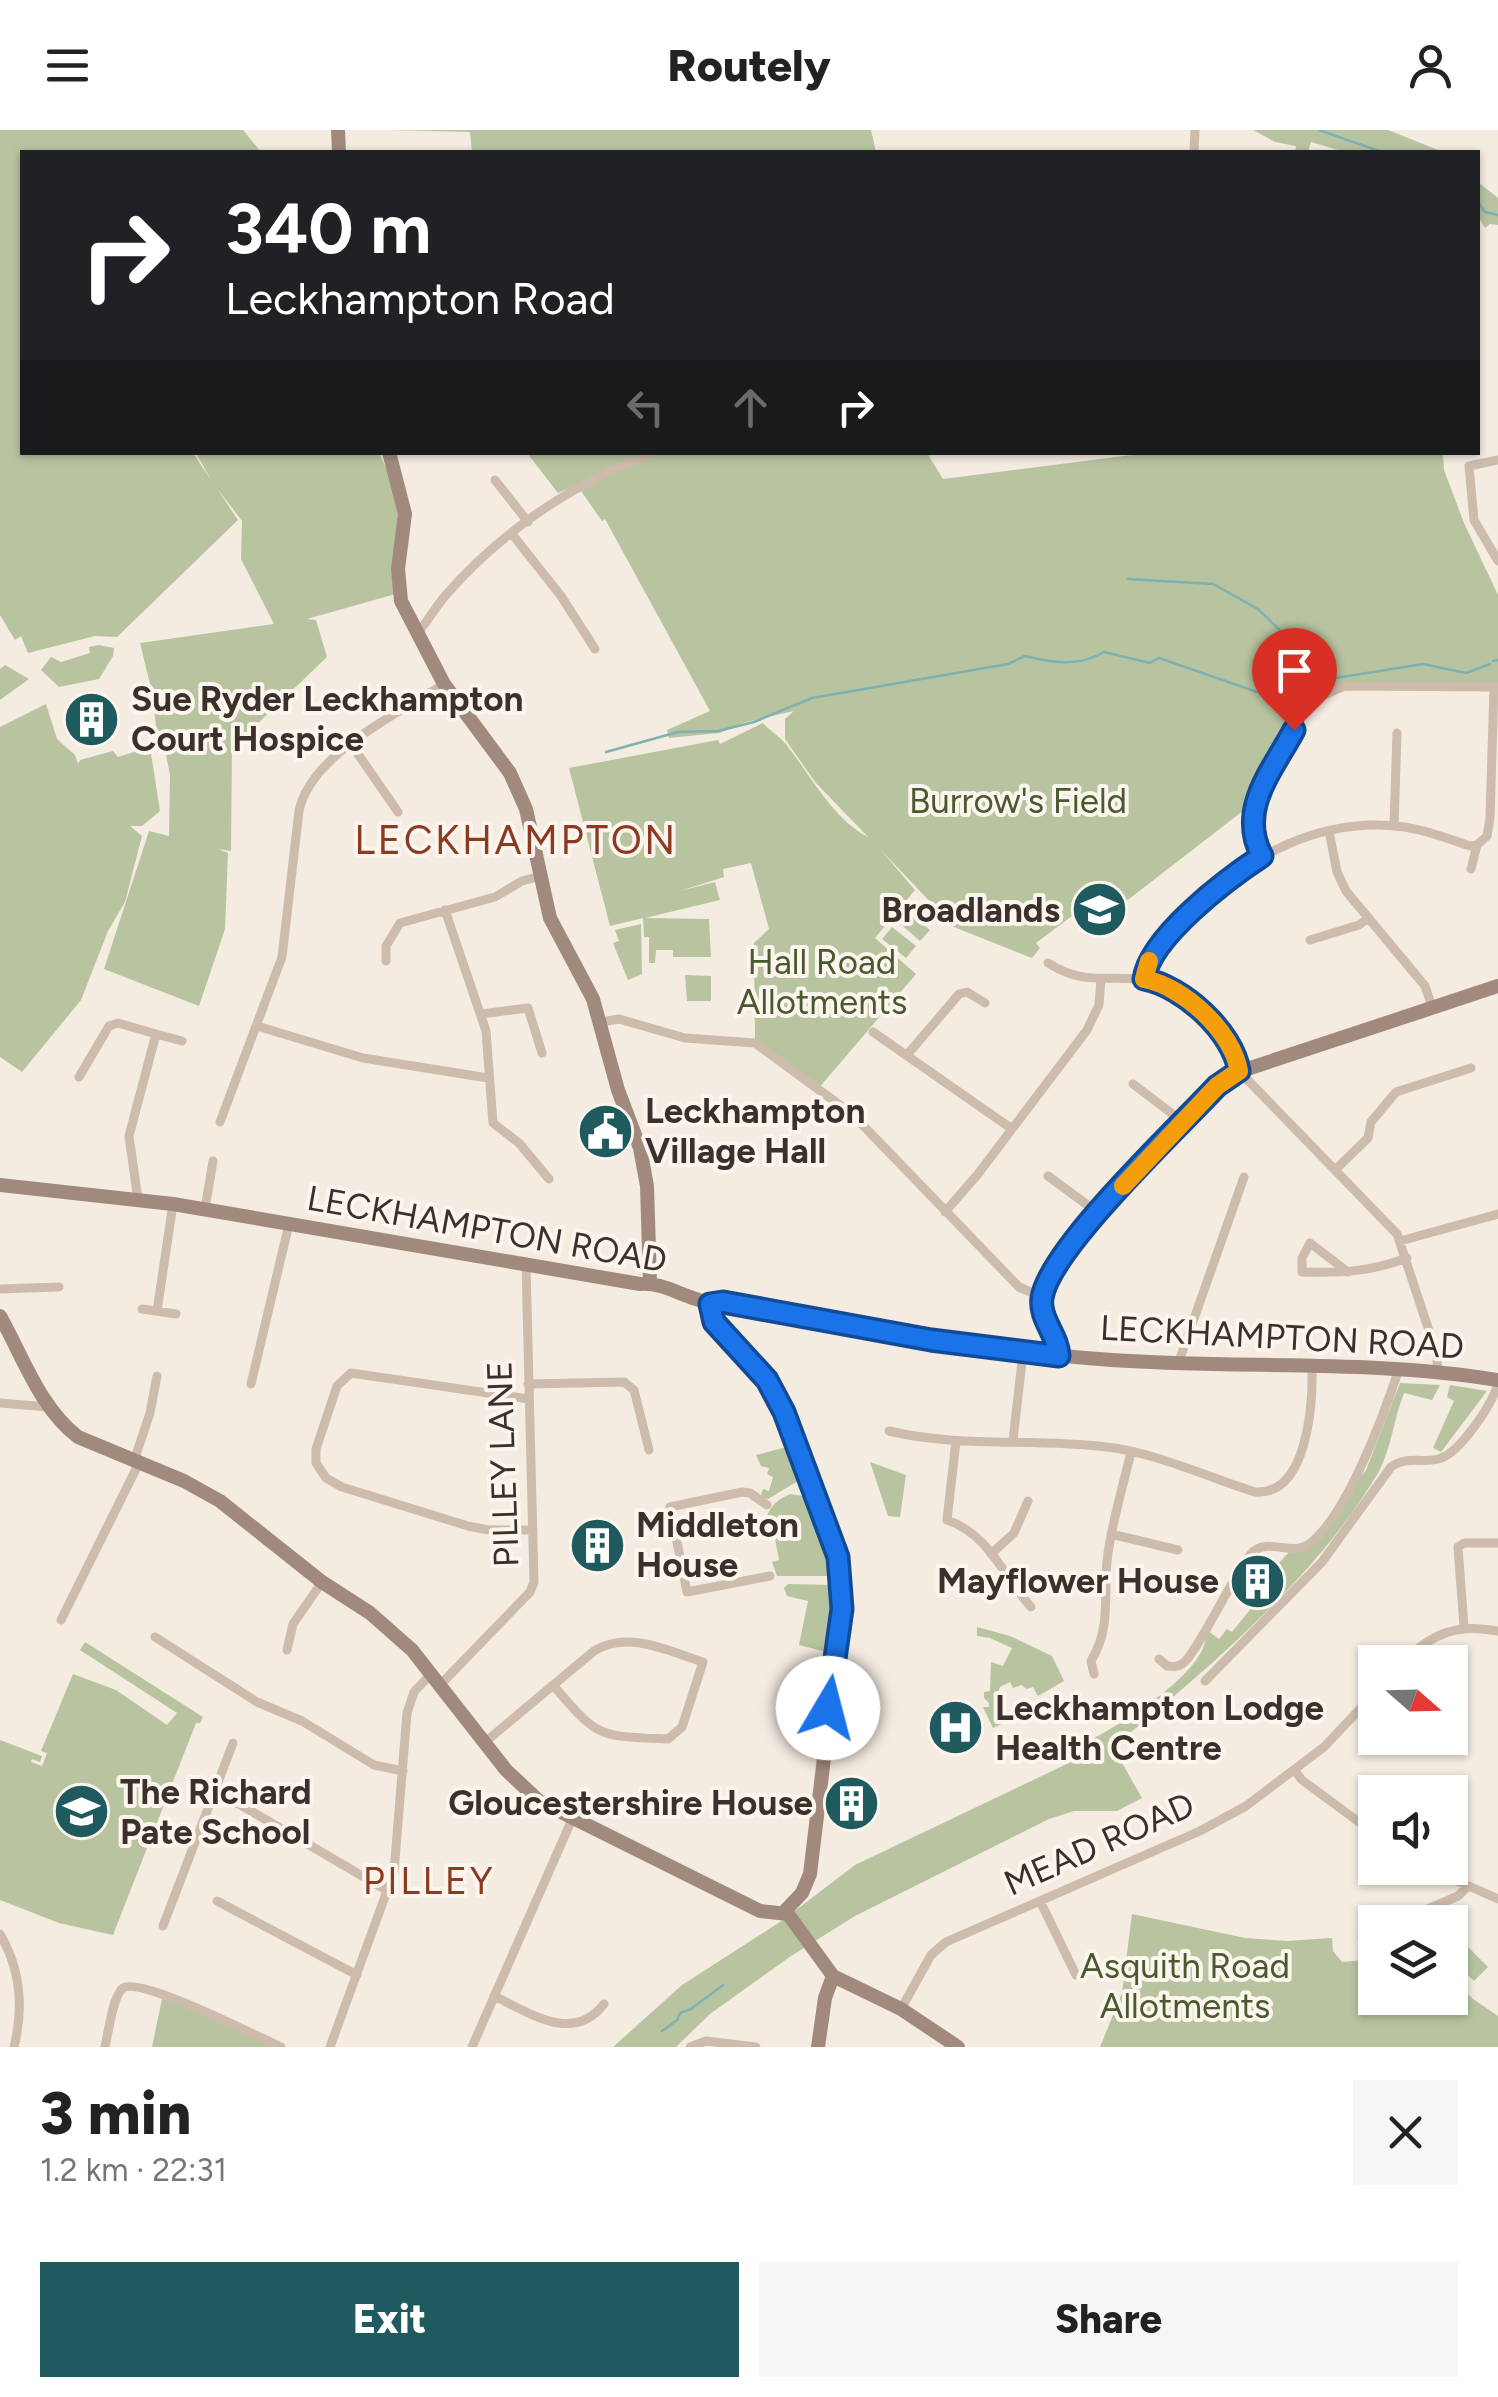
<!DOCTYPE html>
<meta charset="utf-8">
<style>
:root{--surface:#fff;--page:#f6f6f6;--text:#222;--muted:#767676;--accent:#1f5a5e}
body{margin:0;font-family:Figtree,sans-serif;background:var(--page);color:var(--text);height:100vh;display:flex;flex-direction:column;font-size:38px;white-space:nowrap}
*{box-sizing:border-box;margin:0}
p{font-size:32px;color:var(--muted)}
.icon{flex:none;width:55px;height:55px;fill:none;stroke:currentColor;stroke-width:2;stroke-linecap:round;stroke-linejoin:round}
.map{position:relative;height:1917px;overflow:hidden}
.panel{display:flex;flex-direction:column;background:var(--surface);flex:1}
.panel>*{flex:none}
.guide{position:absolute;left:20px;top:20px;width:1460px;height:305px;border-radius:0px;box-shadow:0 2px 8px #0004;background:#202124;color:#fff;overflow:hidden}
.needle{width:65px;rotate:110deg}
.fabs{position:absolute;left:1358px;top:1515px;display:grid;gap:20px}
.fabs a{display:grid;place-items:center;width:110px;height:110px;border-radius:0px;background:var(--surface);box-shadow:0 2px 8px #0004;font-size:50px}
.pin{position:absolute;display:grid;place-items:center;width:85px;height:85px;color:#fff;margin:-102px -42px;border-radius:50% 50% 50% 0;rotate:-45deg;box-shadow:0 0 10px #0007}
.pin .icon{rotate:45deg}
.me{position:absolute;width:110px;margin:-55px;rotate:8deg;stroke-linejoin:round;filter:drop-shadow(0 0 8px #0008)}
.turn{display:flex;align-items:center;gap:35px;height:210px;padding:0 40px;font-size:45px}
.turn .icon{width:130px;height:130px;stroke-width:2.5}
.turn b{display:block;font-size:70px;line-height:85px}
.lanes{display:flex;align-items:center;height:95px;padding:0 40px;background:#0003;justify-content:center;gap:50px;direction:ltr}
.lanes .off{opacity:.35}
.round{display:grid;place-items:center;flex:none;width:105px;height:105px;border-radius:0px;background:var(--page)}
.head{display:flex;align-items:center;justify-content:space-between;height:170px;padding:0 40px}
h1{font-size:60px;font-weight:800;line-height:75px}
.button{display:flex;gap:20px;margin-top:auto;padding:20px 40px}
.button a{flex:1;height:115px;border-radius:0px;background:var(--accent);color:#fff;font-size:40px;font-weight:800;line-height:115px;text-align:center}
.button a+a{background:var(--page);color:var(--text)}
header{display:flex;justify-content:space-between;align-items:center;height:130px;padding:0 40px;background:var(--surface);font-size:45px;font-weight:800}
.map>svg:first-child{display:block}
</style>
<header><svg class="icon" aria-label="menu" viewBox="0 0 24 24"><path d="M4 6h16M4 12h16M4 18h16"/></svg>Routely<svg class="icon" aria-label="person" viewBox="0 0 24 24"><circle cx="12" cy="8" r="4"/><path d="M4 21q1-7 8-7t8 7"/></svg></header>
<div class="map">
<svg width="1498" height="1917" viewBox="0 0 1498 1917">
<rect width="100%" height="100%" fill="#f4ebe1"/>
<!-- green -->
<path fill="#b8c4a0" d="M0 0H243L261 22H22V322L193 323 211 350 196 323H379L404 376 399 463 307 489 316 490 327 527 232 618 231 721 218 719 228 723 225 799 199 876 104 839 149 701 169 706 170 645 165 620 157 604 152 562 140 513 274 494 241 429 242 391 216 357 238 390 117 507 95 506 28 523 21 506 15 510 0 485Z
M393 0H871L876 22H472L470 2Z
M1253 0H1388L1443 22H1345L1311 12 1308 22H1295L1296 16 1275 12Z
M1478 52 1498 68V95L1490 94 1485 98 1478 86Z
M1155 322 1443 323 1444 340 1464 393 1498 465V554L1437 555 1433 552 1320 560 1304 572 1248 677 1085 803 1072 786 1036 813 1040 818 1032 828 954 797 881 720 915 760 875 808 916 844 818 959 755 913 754 813 769 799 751 733 723 739 724 747 680 761 715 752 720 770 645 788 709 789 711 827H673V820H656L655 833H649V807H644L643 788 610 796 569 638 718 610 720 614 763 593C770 601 779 606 786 614 810 645 834 690 868 707L815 652 785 609V589L794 581 746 592 719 603 669 608 667 600 710 581 605 389 602 391 581 361V353L558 363 527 323H927L943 349Z
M99 515 114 518 113 526 99 549 59 557 41 540 51 527 61 532 90 523 89 517Z
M5 535 29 549 0 570V539Z
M46 574 57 609 75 625 78 634 80 630 113 621 118 627 150 617 160 681 142 696H130L142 706 125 772 108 801 81 870 22 942 0 927V597Z
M905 780 930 800 920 811 897 791Z
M641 794 642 844 628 850 613 813 619 811 615 800Z
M892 797 916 816 906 828 882 809Z
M685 845 711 846V871H687Z
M1400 1253 1440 1255 1432 1270 1404 1263C1394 1288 1391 1320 1378 1343 1316 1448 1207 1540 1113 1617L1142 1668 1117 1681H1074L1049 1689 855 1786 791 1826 710 1884 676 1917H613L682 1855 783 1790 855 1735 1071 1632 1094 1615 1092 1609C1124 1593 1182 1555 1200 1524 1204 1518 1206 1508 1208 1501L1219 1509 1227 1499 1232 1502 1281 1441 1277 1435 1291 1420 1309 1416 1366 1340Z
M1450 1255 1487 1261 1441 1322 1433 1318 1454 1271 1447 1267Z
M790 1316 802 1345 797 1348 798 1351 768 1369 760 1368 763 1359 769 1361 773 1347 767 1344 769 1338 761 1336 756 1325Z
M870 1332 906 1345 900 1387 888 1386Z
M790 1364 814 1368 834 1422V1446H777L772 1432 779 1430 773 1398H765C765 1381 775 1370 790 1364Z
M788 1454 834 1455 827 1522 799 1515 808 1471 787 1466 784 1458Z
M977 1497 1010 1506 1052 1526 1064 1551 1038 1566 1033 1557 1027 1559 1021 1555 1013 1558 1010 1552 1000 1557 996 1567 1005 1585 1009 1584 1012 1589 993 1598 983 1577H989V1573L984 1568V1562L990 1561 991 1532 1003 1536 1012 1518 990 1508 977 1506Z
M85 1512 203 1587 200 1593H196L113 1805 59 1793 0 1770V1610L42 1626 40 1632 32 1629 31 1632 42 1636 47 1623 41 1621 73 1544 116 1560 167 1595 177 1583 80 1520Z
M1132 1784 1245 1808 1286 1811 1332 1808 1333 1821 1342 1832 1375 1829V1868H1450V1847L1473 1869 1498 1886V1917H1100L1122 1863Z
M1460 1809 1488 1837 1474 1851 1450 1827V1819Z
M163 1864 282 1917H152Z"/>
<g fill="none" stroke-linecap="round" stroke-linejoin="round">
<!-- stream -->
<path stroke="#7fb0b2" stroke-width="2.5" d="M1319 0 1382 22
M1478 72 1485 82 1498 85
M1128 449 1213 454 1258 479 1291 511 1300 529
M1493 531 1498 530
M1319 546 1323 550 1423 534 1466 543 1490 534
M606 622 678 602 718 601 754 592 812 568 1008 534 1025 526C1053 533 1079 537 1104 522L1150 533 1159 528 1257 562 1301 532 1312 541
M662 1901 677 1890 680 1883 691 1879 723 1855"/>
<!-- street -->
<path stroke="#cdbbac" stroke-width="9" d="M1194 22 1195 0
M1498 330 1469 336 1474 390 1498 431
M495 350 528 392
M512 404 561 466 595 519
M417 504C427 492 435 478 445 466 500 402 578 349 658 322
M351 614 398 682
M1394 696 1397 603
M1329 701 1337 742 1346 761 1425 856 1432 877
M1261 726 1252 705 1254 675 1303 584 1320 567 1345 556 1498 557
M1471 739 1477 715 1487 706 1490 688 1494 557
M445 780 486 901 493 993 519 1013 549 1049
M1310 810 1359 795 1368 788
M386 831V816L400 793 495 767 522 751 541 746
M1048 833C1086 857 1107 844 1148 850 1182 855 1234 907 1239 941L1397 1104 1436 1222 1438 1240
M1144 849C1149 822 1173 801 1192 782 1247 725 1323 686 1404 697 1427 700 1448 709 1470 716L1477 715
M481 884 528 878 542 923
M601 892 619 889 685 908 755 913 852 984 1019 1157 1042 1167
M257 896 363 928 488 948
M873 902 1012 999
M907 925 959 864 967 862 985 873
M79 947 109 896 118 893 156 904
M1133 954 1183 992
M220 992 282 827 299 681C311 624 397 584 444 554
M1336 1039 1368 1008 1371 992 1396 962 1471 938
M1048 1046 1097 1082
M138 1070 129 1006 156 904 182 911
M205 1079 213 1031
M945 1082 978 1044 1087 900 1099 875 1101 849
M1400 1111 1498 1084
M1348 1142 1310 1113 1302 1128V1142C1342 1143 1369 1142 1407 1128
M0 1159 59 1157
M142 1179 176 1184
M157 1181 173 1074
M1178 1234 1244 1047
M251 1254 289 1094
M528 1254 624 1252 634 1260 649 1320
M529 1269 351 1243 337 1256 316 1319V1333L326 1348 342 1357 468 1396 489 1400H533
M0 1273 48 1277
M889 1301C960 1318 1034 1308 1106 1317 1154 1322 1208 1347 1255 1362 1308 1366 1313 1273 1312 1235
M1013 1310 1023 1223
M956 1311 947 1390C989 1404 1003 1446 1031 1477
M134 1331 150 1283 157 1246
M767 1375 750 1363 742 1362 670 1377 687 1462 770 1446
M1111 1404 1178 1420
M991 1424 1014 1403 1028 1371
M61 1490 139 1333
M1464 1497 1458 1417 1464 1413H1498
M155 1507 257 1572 302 1591 374 1635 403 1641
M287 1520 293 1494 322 1452
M1159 1529 1167 1536C1173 1536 1176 1538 1182 1534 1196 1526 1233 1445 1251 1424 1266 1406 1291 1427 1309 1414 1347 1386 1384 1284 1399 1239
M1403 1532C1432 1503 1458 1493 1498 1501
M1094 1544 1091 1531C1113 1495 1102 1462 1108 1423 1113 1389 1123 1356 1131 1322
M1205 1551 1322 1432 1391 1337C1405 1326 1422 1333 1438 1329 1459 1325 1492 1274 1498 1254
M441 1554 530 1462 534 1452 526 1135
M484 1613 594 1521C628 1500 668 1521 703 1532L682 1597 668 1609C598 1606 599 1609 553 1555
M1295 1641 1302 1650 1375 1704
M215 1660 388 1761
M1428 1738 1498 1769
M217 1771 357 1845
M1040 1771 1076 1845
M1397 1792 1458 1766 1467 1757
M163 1796 233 1613
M0 1804C21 1840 24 1877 14 1917
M1362 1807 1375 1802
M494 1866C530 1883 573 1914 604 1874
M901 1879 931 1825 946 1812 1200 1701 1246 1676 1324 1617 1375 1563
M105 1917C108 1904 113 1865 123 1858 140 1846 258 1907 281 1917
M330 1917 394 1742 407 1583 414 1562 432 1543
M472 1917 573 1687
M690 1917 706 1911 756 1917"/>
<!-- secondary -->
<path stroke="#a18a7d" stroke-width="14" d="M338 0 339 22
M389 322 405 384 398 439 401 471 444 554 510 643 526 679 550 788 593 869 618 960 640 1018 647 1056 650 1153
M0 1055 173 1074 640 1154C668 1151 695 1177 723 1172 852 1196 981 1221 1112 1230 1241 1239 1370 1229 1498 1250
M710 1174 715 1192 767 1250 784 1281 838 1427 842 1479 810 1744 802 1763 784 1782
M0 1186C23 1227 40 1278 78 1307L184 1351 220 1371 322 1452 370 1483 412 1520 506 1640 539 1671 760 1781 788 1784 833 1846 901 1879 958 1917
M1059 1226V1214L1041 1175 1045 1156 1064 1125 1097 1082 1229 945 1498 856
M818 1917 825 1868 833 1846"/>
</g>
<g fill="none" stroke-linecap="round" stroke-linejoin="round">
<defs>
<path id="route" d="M828 1578 842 1479 838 1427 784 1282 767 1250 714 1192 710 1174 723 1172 931 1210 1059 1226C1058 1205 1039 1189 1042 1168 1049 1119 1179 997 1217 956L1239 941C1233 902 1183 856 1144 849 1150 807 1227 749 1262 726 1237 680 1272 641 1294 600"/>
</defs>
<!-- route casing -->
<use href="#route" stroke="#114b97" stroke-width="25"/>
<!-- route -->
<use href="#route" stroke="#1a73e8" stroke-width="18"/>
<!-- slow -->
<path stroke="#f59e0b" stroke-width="18" d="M1123 1056 1217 956 1239 941C1233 902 1183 856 1144 849L1149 831"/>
</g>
<!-- icons -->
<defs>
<symbol id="building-disc" viewBox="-11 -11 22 22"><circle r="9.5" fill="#1f5a5e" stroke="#fbf5ee"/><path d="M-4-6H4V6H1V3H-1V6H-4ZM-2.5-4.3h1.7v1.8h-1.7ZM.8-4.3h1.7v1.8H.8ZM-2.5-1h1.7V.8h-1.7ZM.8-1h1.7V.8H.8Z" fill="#fff"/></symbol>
<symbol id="school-disc" viewBox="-11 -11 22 22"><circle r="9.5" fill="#1f5a5e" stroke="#fbf5ee"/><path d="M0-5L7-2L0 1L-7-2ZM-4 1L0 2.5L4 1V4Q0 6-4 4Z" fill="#fff"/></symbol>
<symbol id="civic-disc" viewBox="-11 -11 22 22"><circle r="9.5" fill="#1f5a5e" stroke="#fbf5ee"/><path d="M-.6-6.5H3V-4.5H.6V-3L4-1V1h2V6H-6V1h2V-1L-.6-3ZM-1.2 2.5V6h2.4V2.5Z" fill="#fff"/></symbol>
<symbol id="hospital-disc" viewBox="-11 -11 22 22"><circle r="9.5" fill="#1f5a5e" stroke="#fbf5ee"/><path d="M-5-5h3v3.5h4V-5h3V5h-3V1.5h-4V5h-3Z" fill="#fff"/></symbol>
</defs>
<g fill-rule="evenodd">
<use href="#building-disc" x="60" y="558" width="63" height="63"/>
<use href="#school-disc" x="1068" y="748" width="63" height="63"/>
<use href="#civic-disc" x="574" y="970" width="63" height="63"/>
<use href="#building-disc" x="566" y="1384" width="63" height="63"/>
<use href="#building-disc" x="1226" y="1420" width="63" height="63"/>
<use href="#hospital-disc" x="924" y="1566" width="63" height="63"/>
<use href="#building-disc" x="820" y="1642" width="63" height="63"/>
<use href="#school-disc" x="50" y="1650" width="63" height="63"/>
</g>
<g text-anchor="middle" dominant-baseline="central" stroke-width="8" stroke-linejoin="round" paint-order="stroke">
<!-- poi labels -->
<g font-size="35" font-weight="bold" fill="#3b302b" stroke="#fbf5ee" text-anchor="start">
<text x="131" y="569">Sue Ryder Leckhampton<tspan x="131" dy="40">Court Hospice</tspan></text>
<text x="1060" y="780" text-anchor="end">Broadlands</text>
<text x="645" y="981">Leckhampton<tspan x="645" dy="40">Village Hall</tspan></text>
<text x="636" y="1395">Middleton<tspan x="636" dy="40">House</tspan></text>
<text x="1219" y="1451" text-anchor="end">Mayflower House</text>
<text x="995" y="1578">Leckhampton Lodge<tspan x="995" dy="40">Health Centre</tspan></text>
<text x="120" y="1662">The Richard<tspan x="120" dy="40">Pate School</tspan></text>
<text x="813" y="1673" text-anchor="end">Gloucestershire House</text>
</g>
<!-- park labels -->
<g font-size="35" fill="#4a5a2e" stroke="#fbf5ee">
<text x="1018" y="671">Burrow's Field</text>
<text x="822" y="832">Hall Road<tspan x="822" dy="40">Allotments</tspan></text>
<text x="1185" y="1836">Asquith Road<tspan x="1185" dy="40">Allotments</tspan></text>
</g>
<!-- street labels -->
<g font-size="35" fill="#3b302b" stroke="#fbf5ee">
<text transform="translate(487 1099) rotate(10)">LECKHAMPTON ROAD</text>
<text transform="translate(1282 1207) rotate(3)">LECKHAMPTON ROAD</text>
<text transform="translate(503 1334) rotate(-92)">PILLEY LANE</text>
<text transform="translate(1099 1714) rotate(-24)">MEAD ROAD</text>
</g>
<!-- neighbourhood labels -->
<g font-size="38" letter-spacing="2.5" fill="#8c3b22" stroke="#fbf5ee">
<text x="429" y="1751">PILLEY</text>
</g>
<!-- quarter labels -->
<g font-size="40" letter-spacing="2.5" fill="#8c3b22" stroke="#fbf5ee">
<text x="516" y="710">LECKHAMPTON</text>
</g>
</g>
</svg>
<div class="fabs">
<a><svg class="needle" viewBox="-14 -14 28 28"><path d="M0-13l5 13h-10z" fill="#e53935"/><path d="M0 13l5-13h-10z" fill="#767676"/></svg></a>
<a><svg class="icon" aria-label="sound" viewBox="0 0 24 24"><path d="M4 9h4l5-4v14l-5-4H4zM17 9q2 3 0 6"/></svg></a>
<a><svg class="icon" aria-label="layers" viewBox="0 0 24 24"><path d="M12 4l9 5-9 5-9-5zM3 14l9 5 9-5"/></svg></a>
</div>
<div class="pin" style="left:1294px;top:600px;background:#d93025"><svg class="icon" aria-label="arrive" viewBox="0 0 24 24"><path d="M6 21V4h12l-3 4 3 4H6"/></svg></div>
<svg class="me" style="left:828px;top:1578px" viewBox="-20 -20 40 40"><circle r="19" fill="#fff"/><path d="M0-13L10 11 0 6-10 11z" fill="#1a73e8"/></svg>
<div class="guide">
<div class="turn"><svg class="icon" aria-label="right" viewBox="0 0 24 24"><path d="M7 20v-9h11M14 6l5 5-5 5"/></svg><div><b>340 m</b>Leckhampton Road</div></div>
<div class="lanes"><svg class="icon off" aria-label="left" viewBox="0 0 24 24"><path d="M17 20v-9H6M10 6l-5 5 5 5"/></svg><svg class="icon off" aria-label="ahead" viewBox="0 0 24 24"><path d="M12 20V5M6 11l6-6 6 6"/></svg><svg class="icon" aria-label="right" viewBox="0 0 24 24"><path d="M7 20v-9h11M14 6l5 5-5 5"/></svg></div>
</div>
</div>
<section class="panel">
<div class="head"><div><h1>3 min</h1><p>1.2 km · 22:31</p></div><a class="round"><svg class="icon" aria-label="close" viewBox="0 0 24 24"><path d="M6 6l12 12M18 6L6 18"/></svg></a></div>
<div class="button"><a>Exit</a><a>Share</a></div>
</section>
